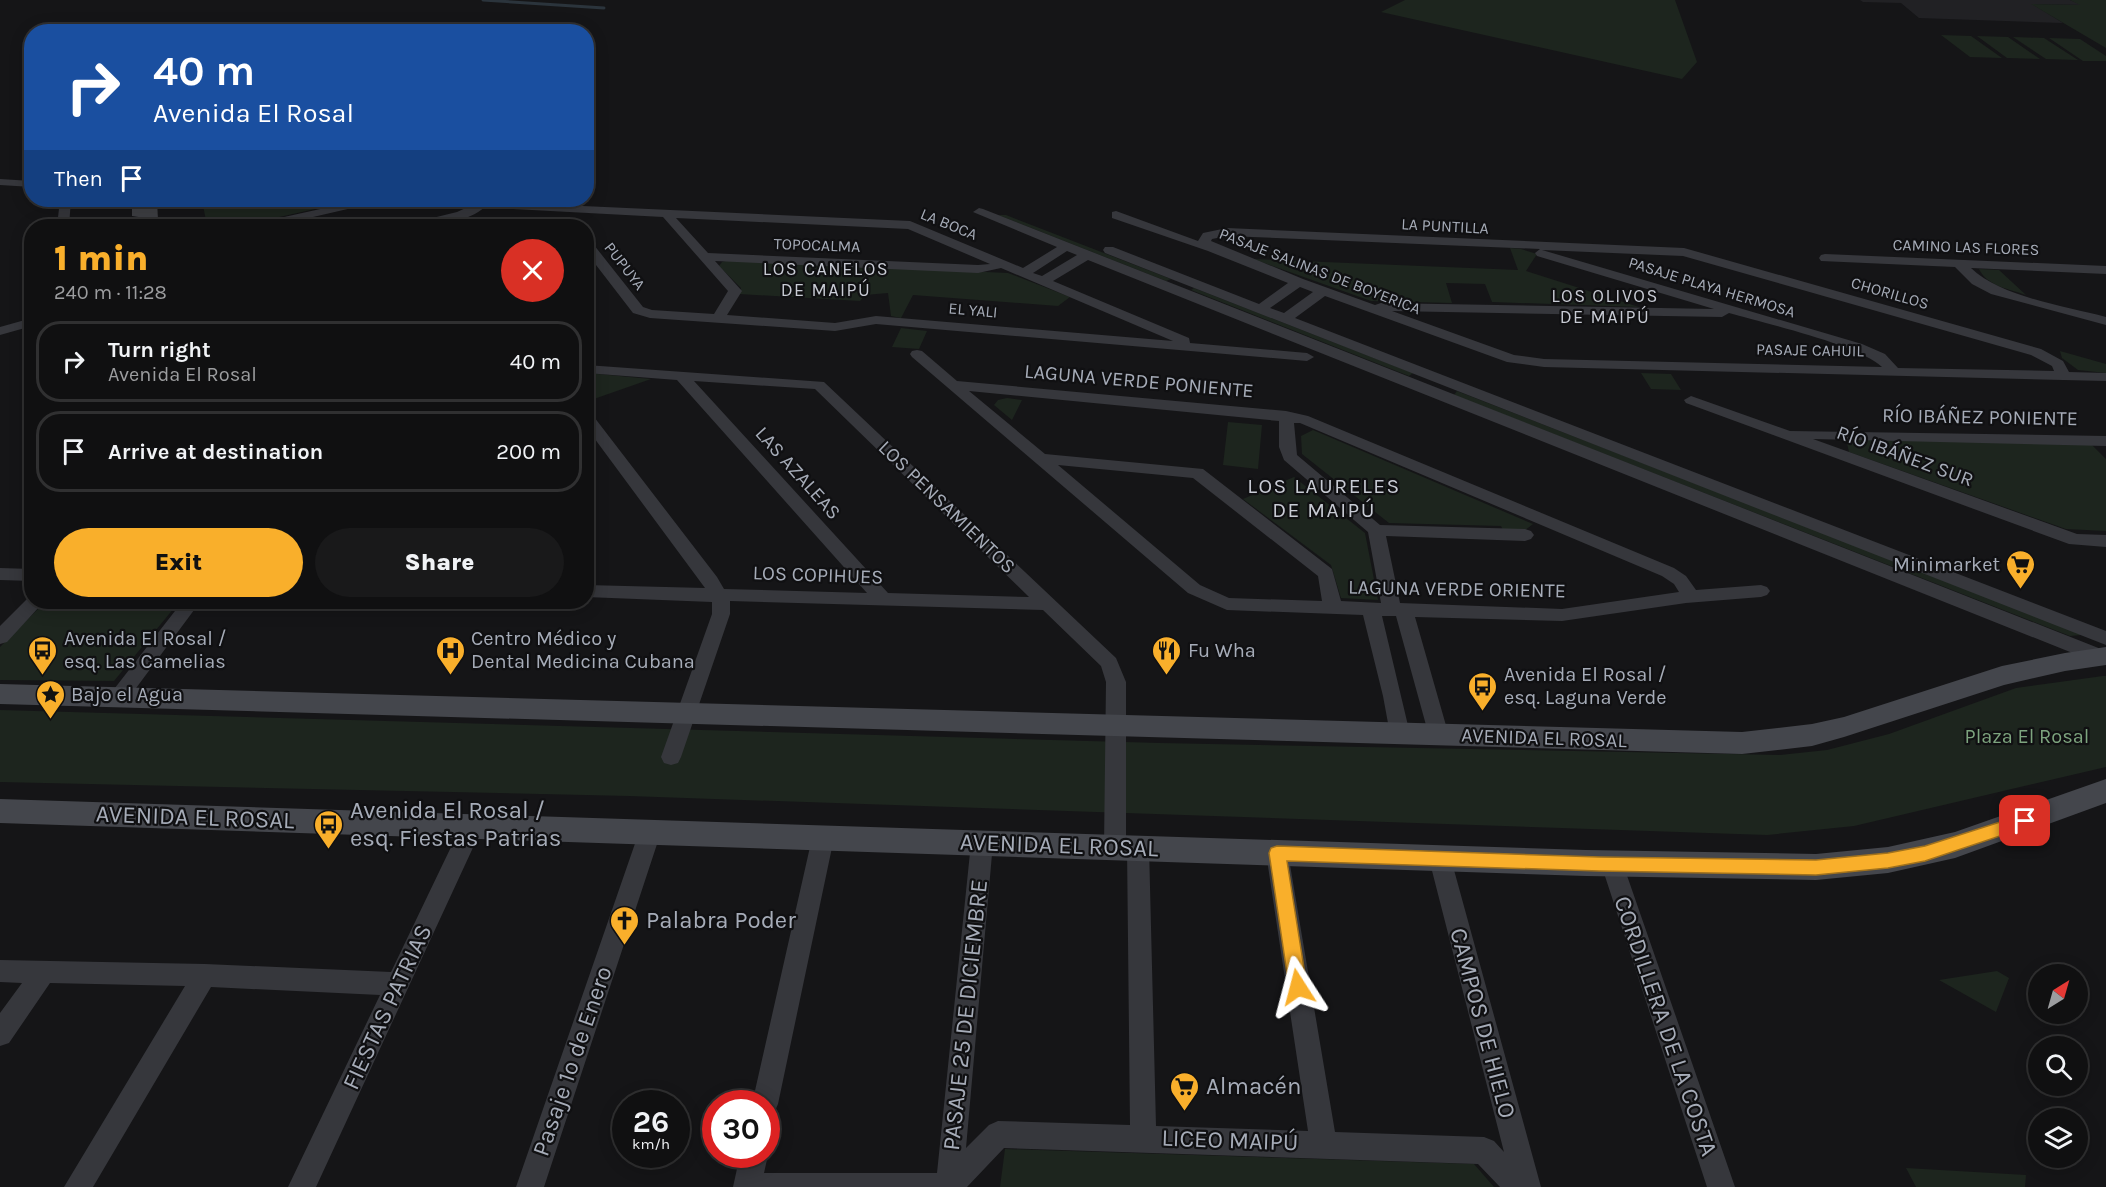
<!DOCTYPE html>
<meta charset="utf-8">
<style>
:root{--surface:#101011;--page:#19191a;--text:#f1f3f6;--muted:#9c9d9f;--line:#303031;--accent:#f9af2b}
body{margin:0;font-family:Karla,sans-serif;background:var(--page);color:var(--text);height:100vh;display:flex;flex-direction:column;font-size:22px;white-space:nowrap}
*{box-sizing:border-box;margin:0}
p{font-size:20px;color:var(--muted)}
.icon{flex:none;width:33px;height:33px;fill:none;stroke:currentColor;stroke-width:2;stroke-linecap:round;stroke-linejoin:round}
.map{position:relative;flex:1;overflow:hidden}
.panel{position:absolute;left:24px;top:219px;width:570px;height:390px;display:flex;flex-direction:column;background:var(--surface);border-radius:24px;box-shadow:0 3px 15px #0003,0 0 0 2px var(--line)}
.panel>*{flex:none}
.guide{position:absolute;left:24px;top:24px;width:570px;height:183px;border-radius:24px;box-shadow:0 3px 15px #0003,0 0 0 2px var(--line);background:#1a4fa0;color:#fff;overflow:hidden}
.needle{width:39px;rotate:37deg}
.fabs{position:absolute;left:2028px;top:964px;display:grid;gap:12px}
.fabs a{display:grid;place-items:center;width:60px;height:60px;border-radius:50%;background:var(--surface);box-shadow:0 3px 15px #0003,0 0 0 2px var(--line);font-size:30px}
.speed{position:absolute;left:612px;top:1090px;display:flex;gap:12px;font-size:30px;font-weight:700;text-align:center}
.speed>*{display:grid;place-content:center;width:78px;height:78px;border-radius:50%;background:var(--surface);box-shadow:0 3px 15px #0003,0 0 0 2px var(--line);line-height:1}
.speed small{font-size:15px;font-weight:400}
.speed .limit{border:9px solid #d22;background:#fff;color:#111}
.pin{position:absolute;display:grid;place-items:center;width:51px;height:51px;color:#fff;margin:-26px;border-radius:12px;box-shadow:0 3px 9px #0006}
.me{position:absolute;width:66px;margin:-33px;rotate:351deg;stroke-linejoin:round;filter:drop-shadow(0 0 4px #0008)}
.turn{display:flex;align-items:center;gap:21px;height:126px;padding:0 30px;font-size:27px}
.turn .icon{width:78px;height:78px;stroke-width:2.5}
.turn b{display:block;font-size:42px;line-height:51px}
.then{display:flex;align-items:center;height:57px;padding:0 30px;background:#0003;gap:12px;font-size:22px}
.round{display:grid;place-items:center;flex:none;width:63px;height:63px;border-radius:32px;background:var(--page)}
.summary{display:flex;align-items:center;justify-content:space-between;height:102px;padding:0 30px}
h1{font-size:36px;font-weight:800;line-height:45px;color:var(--accent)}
.action{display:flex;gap:12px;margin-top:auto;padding:12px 30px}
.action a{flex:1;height:69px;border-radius:36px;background:var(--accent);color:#111;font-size:24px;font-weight:800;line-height:69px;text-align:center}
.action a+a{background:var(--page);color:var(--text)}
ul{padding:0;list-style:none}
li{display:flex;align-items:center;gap:18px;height:81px;margin:0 12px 9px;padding:0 18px;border:3px solid var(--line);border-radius:24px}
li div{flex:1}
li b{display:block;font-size:22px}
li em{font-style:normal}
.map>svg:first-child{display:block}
</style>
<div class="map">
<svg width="2106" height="1187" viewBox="0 0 2106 1187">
<rect width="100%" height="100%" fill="#151517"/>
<!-- built -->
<path fill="#212124" d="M1860 0H2070L2082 5 2032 4 2063 23 1919 18 1901 3 1863 2Z"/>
<!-- green -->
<path fill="#1d251e" d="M1405 0H1675L1697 62 1682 79 1381 12Z
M2070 0H2106V48L2031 4 2080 5Z
M1941 35 1971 36 2002 58 1970 57Z
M1977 36 2008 37 2040 59 2007 58Z
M2013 37 2044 38 2078 60 2046 59Z
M2049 38 2080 39 2106 56V61H2083Z
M202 200 346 202 240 226H207Z
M998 215H1006L1171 279 1166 281Z
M1510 248 1521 249 1537 254 1526 271 1639 307 1492 302 1485 284 1446 283 1452 303 1371 301 1253 259 1518 270Z
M730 260 1008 273 1070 297 1058 306 913 295 901 318 891 316 888 293 865 295 860 301 739 294 741 288 719 266 722 262Z
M1979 269 1999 270 2026 295C2009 289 1987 286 1979 269Z
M1194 288 1413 373 1409 376 1191 290Z
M901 328 927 331 919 349 892 347Z
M2060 351 2106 364V373L2078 370 2062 358Z
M587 373 651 379 591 400 587 394Z
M1641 373 1671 374 1681 390 1651 389Z
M1457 391 2078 632 2081 635 2070 636 1454 395Z
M1007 398 1022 400 1012 420 994 405 998 400Z
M1228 422 1262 425 1258 469 1223 465Z
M1313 430 1533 524 1524 531 1503 530 1501 526 1389 523 1302 454 1301 436Z
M1846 439 2091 444 2106 459V531L2066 529 1849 452Z
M1294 477 1365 533 1378 600 1341 598 1331 565 1243 499Z
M45 602H179L114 681 0 680V647Z
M2103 676H2106V767L1854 826 1767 835 629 796 0 782V710L1160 743 1780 755 1827 750 1889 734 2016 688Z
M1997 971 2009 978 1996 1012 1939 980Z
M1005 1149 1474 1164 1494 1187H1000Z
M1906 1168 2026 1175 2025 1187H1916Z"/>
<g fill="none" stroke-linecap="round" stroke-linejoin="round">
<!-- stream -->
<path stroke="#2b343c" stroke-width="3" d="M483 0 604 8"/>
</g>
<!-- building -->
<path fill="#3f4044" d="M132 200H157L158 220 132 216Z"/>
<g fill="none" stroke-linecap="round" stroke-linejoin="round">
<!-- street -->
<path fill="#36373c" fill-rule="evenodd" d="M0 179 32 181V187L0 185Z
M60 200H71L69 226H57Z
M361 200H380L378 202 274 226H255L257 223Z
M413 200H474L486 206C468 223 434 226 410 226L412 223 457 212 470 206 418 203Z
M517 203 910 221 1023 268 1057 247 973 212 979 208 983 209 2106 651V663L2095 662 1088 260 1053 281 1189 338 1190 343 1307 353 1314 357 1307 361 876 324 835 331 650 318 633 313 586 252V239L590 240 643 307 652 310 714 314 728 291 663 217 513 209V205ZM676 218 908 229 990 264 978 265 708 253ZM1067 251 1077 255 1042 276 1033 273ZM715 261 978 273 1001 268 1173 341 876 316 835 323 727 315 742 291Z
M1116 211 1198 241 1203 233 1227 228 1684 248 2041 349 2063 361 2069 372 2106 373V381L1544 367 1507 362 1325 296 1295 318 2106 631V645L1105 253 1103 250 1105 247H1113L1259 304 1288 283 1208 251 1112 218V212ZM1227 236 1540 249 1535 253 1537 256 1714 309 1381 303 1375 305 1303 279 1211 241 1212 239ZM1542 250 1683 256 2031 355 2052 366 2054 371 1898 368 1885 354 1862 344ZM1300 287 1313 292 1284 313 1270 308ZM1392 311 1722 317 1729 313C1763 323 1860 345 1882 367L1544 359 1514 355Z
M1825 254 2106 266V274L1971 268C2001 297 2065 306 2106 317V325L1991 294 1972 284 1955 267 1821 261 1819 258 1821 255Z
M32 318V326L0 335V327Z
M917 350 922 351 957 381 1286 411 1308 416 1674 568 1686 576 1696 590 1761 585 1767 587 1770 591 1767 595 1761 597 1686 603 1562 621 1415 617 1449 736 1446 742 1439 744 1432 742 1429 736 1396 616H1382L1410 734 1407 740 1400 742 1393 740 1390 734 1383 696 1363 615 1227 610 1188 593 912 357 910 354 912 351ZM969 391 1279 421V447L1284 460 1368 532 1381 603 1341 601 1332 569 1203 469 1045 454ZM1294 423H1300L1662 576 1674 584 1679 592 1562 609 1400 603 1386 536 1525 541 1531 539 1534 535 1531 531 1525 529 1380 525 1297 455ZM1058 465 1193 478 1318 576 1322 601 1229 598 1200 585Z
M586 365 824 382 1116 658 1126 682V847L1123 854 1115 856 1107 854 1104 847 1106 682 1101 666 1043 610 730 601V614L681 757 678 763 671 765 664 763 661 757 712 614V602L586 597V585L705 588 586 427V412L591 413 717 577 724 589 867 593 677 380 586 373ZM694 381 815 389 1029 597 888 593Z
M1691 396 1790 431 2106 436V446L1813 439 2077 534 2106 535V547L2069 544 1686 403 1684 400Z
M0 568 32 569V581L0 580Z
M32 596V602H43L40 606 7 642 0 644V626L28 598Z
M182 602H200L125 703 118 705 111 703 108 698 111 693Z
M472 817 480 820 483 826 316 1187H288L380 995 211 987 93 1187H64L185 986 50 983 9 1043 0 1046V1013L22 983 0 982V960L205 964 391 972 464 820Z
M650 823 658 825 661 832 544 1187H516L639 832 642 825Z
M823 829 831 831 834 838 778 1104 774 1113 766 1117V1104H752L812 838 815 831Z
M982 834 990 836 993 843 966 1148 989 1125 998 1121 1130 1125 1127 847 1130 840 1138 838 1146 840 1149 847 1156 1126 1308 1131 1266 853 1269 846 1277 843 1285 846 1288 853 1335 1132 1484 1137 1494 1141 1504 1152 1429 859 1432 852 1440 849 1448 852 1451 859 1541 1187H1500L1478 1164 1004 1148 967 1187H733L740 1155H766V1153L768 1155 764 1173H937L971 843 974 836Z
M1612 854 1620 857 1623 864 1735 1187H1707L1601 864 1604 857Z"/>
<!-- secondary -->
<path fill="#44464c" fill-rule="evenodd" d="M2106 647V665L2065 671 2004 685 1844 737 1812 746 1742 754 0 704V684L1742 732 1812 724 1844 717 2002 666 2065 653Z
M2106 779V803L1955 858 1888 873 1816 880 1586 876 0 823V799L1586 850 1816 854 1888 847 1955 832Z"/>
</g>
<!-- route -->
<path fill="#f9af2b" stroke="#a2721c" stroke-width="1.5" d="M2025 814 2030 816 2033 821 2030 826 1925 861 1888 868 1816 875 1599 871 1287 861 1307 987 1305 993 1298 996 1292 993 1289 987 1269 853 1271 848 1277 846 1599 857 1816 860 1888 853 1925 846Z"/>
<!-- icons -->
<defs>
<symbol id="supermarket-pin" viewBox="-11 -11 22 30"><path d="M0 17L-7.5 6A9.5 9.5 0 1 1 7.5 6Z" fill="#f9af2b" stroke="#101012"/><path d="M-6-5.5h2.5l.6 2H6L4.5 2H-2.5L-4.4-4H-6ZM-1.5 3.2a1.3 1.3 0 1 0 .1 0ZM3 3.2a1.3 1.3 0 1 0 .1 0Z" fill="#111"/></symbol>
<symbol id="bus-pin" viewBox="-11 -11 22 30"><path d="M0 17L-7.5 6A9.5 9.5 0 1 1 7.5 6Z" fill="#f9af2b" stroke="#101012"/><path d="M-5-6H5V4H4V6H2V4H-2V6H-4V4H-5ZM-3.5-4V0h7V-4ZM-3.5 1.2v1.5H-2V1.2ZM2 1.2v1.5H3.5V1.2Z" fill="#111"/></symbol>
<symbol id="hospital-pin" viewBox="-11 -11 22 30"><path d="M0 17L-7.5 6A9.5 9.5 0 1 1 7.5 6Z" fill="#f9af2b" stroke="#101012"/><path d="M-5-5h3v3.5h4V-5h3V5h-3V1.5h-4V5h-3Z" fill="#111"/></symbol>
<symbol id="restaurant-pin" viewBox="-11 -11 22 30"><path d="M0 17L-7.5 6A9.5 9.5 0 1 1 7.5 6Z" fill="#f9af2b" stroke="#101012"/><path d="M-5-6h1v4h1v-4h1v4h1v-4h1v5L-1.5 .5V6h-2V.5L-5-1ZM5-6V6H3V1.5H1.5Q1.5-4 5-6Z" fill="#111"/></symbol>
<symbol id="sight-pin" viewBox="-11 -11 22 30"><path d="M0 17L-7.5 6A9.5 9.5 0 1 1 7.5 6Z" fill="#f9af2b" stroke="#101012"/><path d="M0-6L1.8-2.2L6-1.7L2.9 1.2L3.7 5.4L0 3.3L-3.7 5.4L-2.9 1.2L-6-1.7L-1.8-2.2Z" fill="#111"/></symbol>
<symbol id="church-pin" viewBox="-11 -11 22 30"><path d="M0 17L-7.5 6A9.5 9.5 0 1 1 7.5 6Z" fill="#f9af2b" stroke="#101012"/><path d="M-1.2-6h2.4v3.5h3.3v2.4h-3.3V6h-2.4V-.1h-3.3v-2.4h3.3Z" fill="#111"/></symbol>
</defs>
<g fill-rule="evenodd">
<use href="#supermarket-pin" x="2004" y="548" width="33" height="45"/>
<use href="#bus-pin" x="26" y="634" width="33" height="45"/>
<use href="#hospital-pin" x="434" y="634" width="33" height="45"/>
<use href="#restaurant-pin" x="1150" y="634" width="33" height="45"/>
<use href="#bus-pin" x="1466" y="670" width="33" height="45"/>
<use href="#sight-pin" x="34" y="678" width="33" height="45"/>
<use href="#bus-pin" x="312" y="808" width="33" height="45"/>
<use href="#church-pin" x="608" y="904" width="33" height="45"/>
<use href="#supermarket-pin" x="1168" y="1070" width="33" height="45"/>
</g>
<g text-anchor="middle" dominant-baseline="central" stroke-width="4.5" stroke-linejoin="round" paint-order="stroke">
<!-- far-street labels -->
<g font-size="16" fill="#a6acb8" stroke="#101012">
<text transform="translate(949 224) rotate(22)">LA BOCA</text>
<text transform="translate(1445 226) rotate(3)">LA PUNTILLA</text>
<text transform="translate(817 245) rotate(2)">TOPOCALMA</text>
<text transform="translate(1966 247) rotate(2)">CAMINO LAS FLORES</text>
<text transform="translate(625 266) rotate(52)">PUPUYA</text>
<text transform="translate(1320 271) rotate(21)">PASAJE SALINAS DE BOYERICA</text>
<text transform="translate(1712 287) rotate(17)">PASAJE PLAYA HERMOSA</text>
<text transform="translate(1890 293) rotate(16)">CHORILLOS</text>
<text transform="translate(973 310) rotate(5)">EL YALI</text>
<text transform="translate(1810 350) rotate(1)">PASAJE CAHUIL</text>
</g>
<!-- far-neighbourhood labels -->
<g font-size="18" letter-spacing="1.5" fill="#c8cbd4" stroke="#101012">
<text x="826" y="269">LOS CANELOS<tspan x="826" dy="21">DE MAIPÚ</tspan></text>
<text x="1605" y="296">LOS OLIVOS<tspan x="1605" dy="21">DE MAIPÚ</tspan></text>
</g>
<!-- street labels -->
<g font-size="20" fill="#a6acb8" stroke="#101012">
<text transform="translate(1139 381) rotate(5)">LAGUNA VERDE PONIENTE</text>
<text transform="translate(1980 417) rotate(1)">RÍO IBÁÑEZ PONIENTE</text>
<text transform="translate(1905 456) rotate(20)">RÍO IBÁÑEZ SUR</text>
<text transform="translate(798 473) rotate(48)">LAS AZALEAS</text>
<text transform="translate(947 507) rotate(44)">LOS PENSAMIENTOS</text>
<text transform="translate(818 575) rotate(2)">LOS COPIHUES</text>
<text transform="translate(1457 589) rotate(1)">LAGUNA VERDE ORIENTE</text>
<text transform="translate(1544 738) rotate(2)">AVENIDA EL ROSAL</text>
</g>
<!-- poi labels -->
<g font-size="20" fill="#a6acb8" stroke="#101012" text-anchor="start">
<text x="2000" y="564" text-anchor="end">Minimarket</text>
<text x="64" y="638">Avenida El Rosal /<tspan x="64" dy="23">esq. Las Camelias</tspan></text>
<text x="471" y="638">Centro Médico y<tspan x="471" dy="23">Dental Medicina Cubana</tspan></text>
<text x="1188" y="650">Fu Wha</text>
<text x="1504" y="674">Avenida El Rosal /<tspan x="1504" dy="23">esq. Laguna Verde</tspan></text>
<text x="71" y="694">Bajo el Agua</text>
</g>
<!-- park labels -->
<g font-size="20" fill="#7da47e" stroke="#101012">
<text x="2027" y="736">Plaza El Rosal</text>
</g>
<!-- neighbourhood labels -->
<g font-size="21" letter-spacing="1.5" fill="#c8cbd4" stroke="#101012">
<text x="1324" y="486">LOS LAURELES<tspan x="1324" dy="24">DE MAIPÚ</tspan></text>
</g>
<!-- near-poi labels -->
<g font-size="24" fill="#a6acb8" stroke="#101012" text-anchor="start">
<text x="350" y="810">Avenida El Rosal /<tspan x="350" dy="28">esq. Fiestas Patrias</tspan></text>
<text x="646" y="920">Palabra Poder</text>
<text x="1206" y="1086">Almacén</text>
</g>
<!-- near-street labels -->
<g font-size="24" fill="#a6acb8" stroke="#101012">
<text transform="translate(195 817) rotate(2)">AVENIDA EL ROSAL</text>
<text transform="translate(1059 845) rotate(2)">AVENIDA EL ROSAL</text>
<text transform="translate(387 1007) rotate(-65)">FIESTAS PATRIAS</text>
<text transform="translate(965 1015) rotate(-84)">PASAJE 25 DE DICIEMBRE</text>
<text transform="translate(1483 1023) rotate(75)">CAMPOS DE HIELO</text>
<text transform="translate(1666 1026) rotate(71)">CORDILLERA DE LA COSTA</text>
<text transform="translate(572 1061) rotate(-71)">Pasaje 1º de Enero</text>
<text transform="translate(1230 1140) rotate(2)">LICEO MAIPÚ</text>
</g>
</g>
</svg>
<div class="fabs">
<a><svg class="needle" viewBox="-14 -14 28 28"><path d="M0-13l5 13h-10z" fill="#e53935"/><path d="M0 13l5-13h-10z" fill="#9c9d9f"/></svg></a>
<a><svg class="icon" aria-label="search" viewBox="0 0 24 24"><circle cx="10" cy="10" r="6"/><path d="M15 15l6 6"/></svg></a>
<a><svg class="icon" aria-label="layers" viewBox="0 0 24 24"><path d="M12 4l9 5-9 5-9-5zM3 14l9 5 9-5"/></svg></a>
</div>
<div class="speed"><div>26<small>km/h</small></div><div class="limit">30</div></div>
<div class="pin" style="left:2025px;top:821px;background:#d93025"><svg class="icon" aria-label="arrive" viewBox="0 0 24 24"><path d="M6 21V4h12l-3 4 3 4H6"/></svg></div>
<svg class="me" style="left:1298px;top:987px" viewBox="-20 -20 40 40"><path d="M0-17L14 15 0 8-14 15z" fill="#f9af2b" stroke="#fff" stroke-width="4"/></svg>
<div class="guide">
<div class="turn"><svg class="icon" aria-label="right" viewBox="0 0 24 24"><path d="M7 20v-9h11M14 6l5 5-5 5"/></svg><div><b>40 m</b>Avenida El Rosal</div></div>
<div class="then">Then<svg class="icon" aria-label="arrive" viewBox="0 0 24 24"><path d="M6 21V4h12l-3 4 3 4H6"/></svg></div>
</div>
<section class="panel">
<div class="summary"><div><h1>1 min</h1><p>240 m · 11:28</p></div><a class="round" style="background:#d93025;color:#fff"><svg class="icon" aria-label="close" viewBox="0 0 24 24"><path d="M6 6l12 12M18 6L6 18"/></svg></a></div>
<ul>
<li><svg class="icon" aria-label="right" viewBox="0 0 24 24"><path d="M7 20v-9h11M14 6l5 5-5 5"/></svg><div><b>Turn right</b><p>Avenida El Rosal</p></div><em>40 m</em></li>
<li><svg class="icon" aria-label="arrive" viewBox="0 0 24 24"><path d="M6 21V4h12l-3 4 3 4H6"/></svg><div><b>Arrive at destination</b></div><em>200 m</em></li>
</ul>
<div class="action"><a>Exit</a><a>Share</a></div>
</section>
</div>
